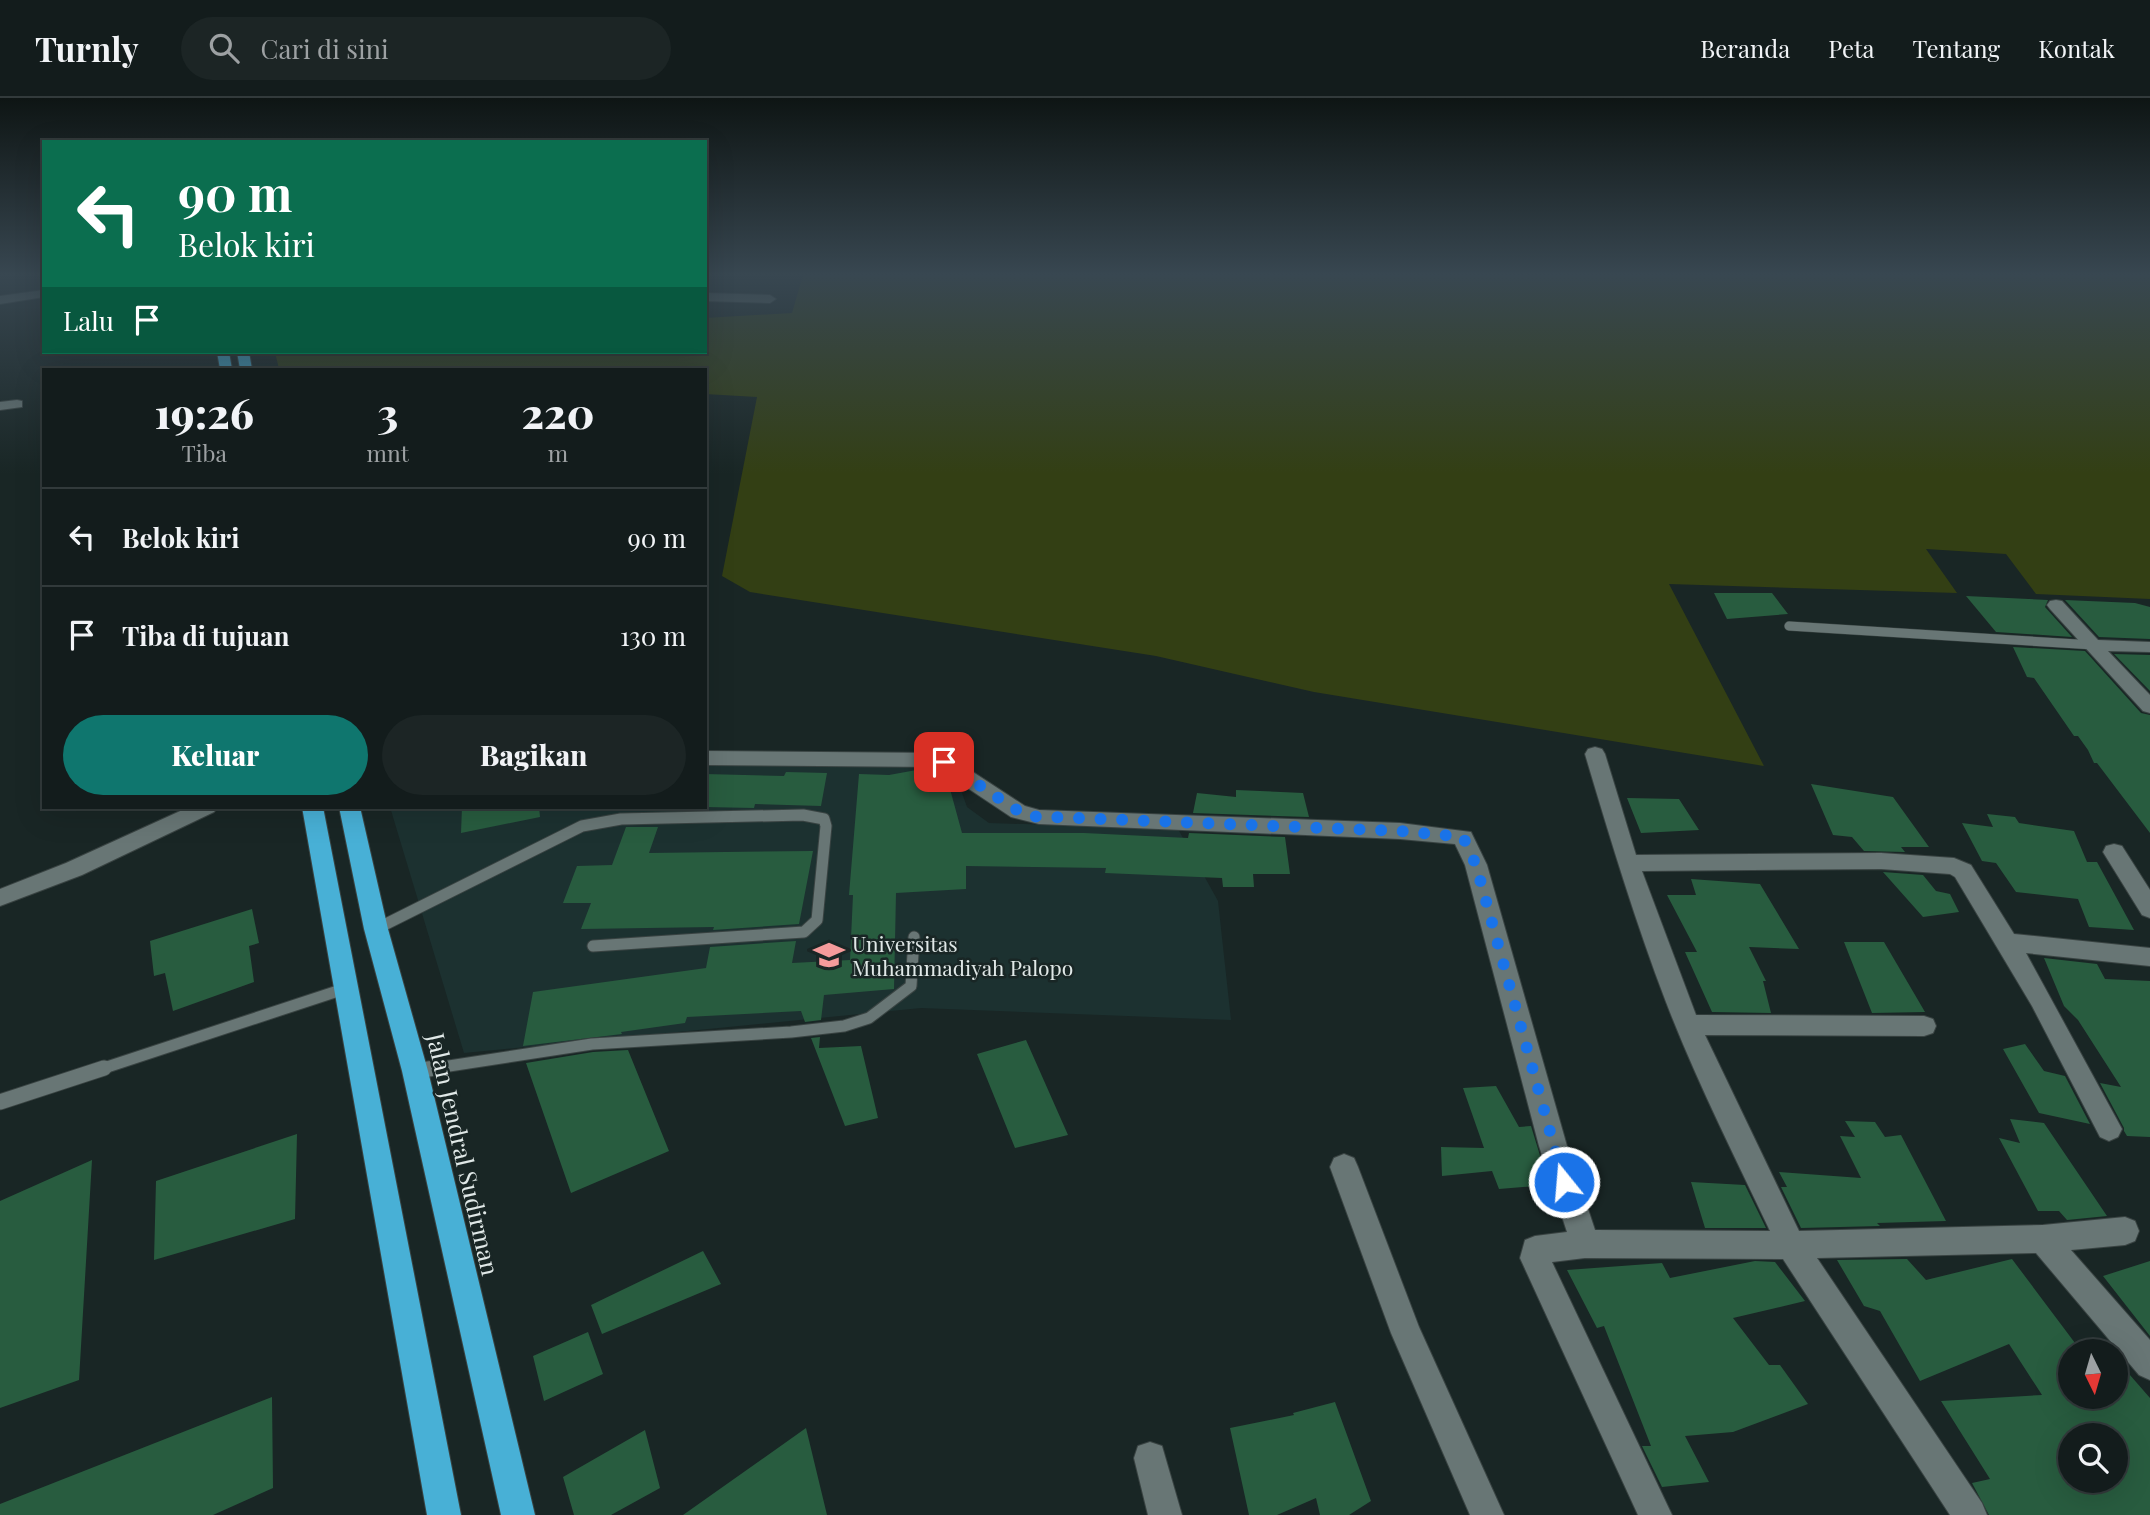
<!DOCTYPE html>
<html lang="id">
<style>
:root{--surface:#131c1c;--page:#1c2525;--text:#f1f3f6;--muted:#9da1a3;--line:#323a3b;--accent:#0f766e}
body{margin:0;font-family:"Playfair Display",serif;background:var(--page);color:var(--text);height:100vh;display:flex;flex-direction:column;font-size:26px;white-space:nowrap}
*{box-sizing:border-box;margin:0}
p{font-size:23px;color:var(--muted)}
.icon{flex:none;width:38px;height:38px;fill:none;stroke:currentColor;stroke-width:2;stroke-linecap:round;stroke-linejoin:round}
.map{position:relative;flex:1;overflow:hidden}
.drawer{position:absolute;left:42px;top:270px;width:665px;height:441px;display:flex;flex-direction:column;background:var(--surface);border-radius:0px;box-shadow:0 7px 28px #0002,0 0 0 2px var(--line)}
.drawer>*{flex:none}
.guide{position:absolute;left:42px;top:42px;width:665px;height:214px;border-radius:0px;box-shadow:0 7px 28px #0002,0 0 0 2px var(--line);background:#0b6e4f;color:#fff;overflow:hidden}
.needle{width:46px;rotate:175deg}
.buttons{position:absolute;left:2058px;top:1241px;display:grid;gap:14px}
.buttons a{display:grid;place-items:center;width:70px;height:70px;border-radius:50%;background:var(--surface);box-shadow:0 7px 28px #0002,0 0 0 2px var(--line);font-size:35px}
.pin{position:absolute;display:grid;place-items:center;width:60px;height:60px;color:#fff;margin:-30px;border-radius:14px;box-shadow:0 4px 10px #0006}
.me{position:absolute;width:77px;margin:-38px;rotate:343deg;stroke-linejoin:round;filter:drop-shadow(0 0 5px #0008)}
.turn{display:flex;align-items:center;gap:24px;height:147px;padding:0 21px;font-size:32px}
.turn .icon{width:91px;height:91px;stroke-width:2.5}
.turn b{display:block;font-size:49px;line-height:60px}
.then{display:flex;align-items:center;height:66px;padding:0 21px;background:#0003;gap:14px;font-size:26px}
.eta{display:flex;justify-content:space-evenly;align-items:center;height:119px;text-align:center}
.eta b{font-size:42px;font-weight:800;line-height:49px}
.button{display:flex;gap:14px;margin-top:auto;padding:14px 21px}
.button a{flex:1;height:80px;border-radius:42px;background:var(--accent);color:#fff;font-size:28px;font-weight:800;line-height:80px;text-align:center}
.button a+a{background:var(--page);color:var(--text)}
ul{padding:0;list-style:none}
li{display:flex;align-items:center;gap:21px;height:98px;padding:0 21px;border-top:2px solid var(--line)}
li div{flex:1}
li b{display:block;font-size:26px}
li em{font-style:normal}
header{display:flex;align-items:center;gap:42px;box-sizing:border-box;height:98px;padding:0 35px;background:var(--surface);border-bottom:2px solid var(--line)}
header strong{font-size:33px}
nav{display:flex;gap:38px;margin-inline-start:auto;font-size:24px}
.search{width:490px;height:63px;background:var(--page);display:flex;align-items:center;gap:18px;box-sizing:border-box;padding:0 24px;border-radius:38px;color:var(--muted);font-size:26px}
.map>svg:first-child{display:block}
</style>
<header>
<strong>Turnly</strong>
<div class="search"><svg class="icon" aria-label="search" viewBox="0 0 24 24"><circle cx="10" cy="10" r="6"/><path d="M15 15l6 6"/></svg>Cari di sini</div>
<nav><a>Beranda</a><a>Peta</a><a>Tentang</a><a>Kontak</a></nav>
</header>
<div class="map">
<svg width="2150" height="1417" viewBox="0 0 2150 1417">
<rect width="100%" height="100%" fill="#192625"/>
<!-- built -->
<path fill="#1c3130" d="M940 665 956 678 967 709 989 725 1178 731 1218 803 1231 922 921 910 464 955 390 709H705V666Z"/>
<!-- green -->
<path fill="#333f14" d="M803 177H2150V501L2036 496 2006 456 1926 451 1957 495 1669 486 1764 668 1314 594 1156 558 750 494 722 478 757 299 705 296V271H279L275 254H705V220L792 215Z"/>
<!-- building -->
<path fill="#285c3f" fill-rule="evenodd" d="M1714 495H1772L1788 516 1727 521Z
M1966 498 2048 502 2045 509 2072 539 1996 534Z
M2065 502 2135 505 2150 509V541L2099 539Z
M2013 549 2085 553 2141 615 2150 617V735L2097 665H2094L2088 652 2078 638H2074L2034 580 2027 579Z
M2114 556 2150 557V593Z
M922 671 935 672 947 680 962 735H1084L1188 740 1189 735 1285 739 1290 776H1253L1254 789H1223L1222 780 1105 775 1106 770 966 768V791L896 795 894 891 824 897 821 922 805 924 801 913 687 919 685 925 621 934 622 936 523 948 533 894 706 870 710 849 796 843 792 865 850 862 853 797H849L859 676 889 677Z
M786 674 827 675 821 708 755 706 754 710 705 709V676L784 678Z
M1811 686 1893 699 1929 749H1901L1905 754 1864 753 1852 739 1833 737Z
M1236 692 1303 695 1309 719 1193 715 1197 695 1236 699Z
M1627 700 1679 701 1699 732 1641 735Z
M462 709H539L540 719 461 735Z
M1987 716 2015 719 2019 725 2074 733 2087 764H2097L2134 832 2089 829 2078 801 2016 794 1996 765 1982 763 1962 725 1993 729Z
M626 729H658L649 755 813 753 799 826 713 832 714 829 581 831 591 805H563L577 768 612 767Z
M1883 774 1923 777 1936 793 1950 796 1959 814 1923 819Z
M1691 781 1760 786 1799 851 1749 849 1766 883H1763L1771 915 1712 914 1685 854H1697L1667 797H1696Z
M252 811 259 845 249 848 254 884 173 913 165 875 154 878 150 843Z
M1844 844H1884L1925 914 1872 915Z
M2044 860 2097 866 2105 881 2150 883V1039L2127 1038 2124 1033V1030L2100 985 2121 989 2078 922 2064 908Z
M820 939 819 950 861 948 878 1020 845 1028 811 940Z
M1026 942 1068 1037 1015 1050 977 956Z
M2025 946 2044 973 2065 978 2090 1026 2039 1015 2003 951Z
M628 952 669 1053 571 1095 526 965 593 954Z
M1496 988 1519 1029 1531 1028 1549 1087 1499 1091 1492 1073 1442 1078 1441 1049 1484 1050 1463 990Z
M2010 1021 2044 1025 2107 1118 2067 1122 2059 1113H2038L1999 1040 2020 1045Z
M1845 1023 1875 1024 1885 1039 1901 1037 1946 1123 1877 1125 1880 1128 1801 1130 1781 1089H1787L1779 1074 1861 1080 1840 1038 1855 1039Z
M297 1036 295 1121 154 1162 156 1083Z
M92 1062 79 1282 0 1310V1103Z
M1691 1084 1745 1087 1766 1130H1705Z
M703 1153 721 1186 602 1236 591 1207Z
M1907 1161 1926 1182 2012 1161 2081 1253H2070V1298H2116V1261L2150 1300V1417H1989L1972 1385 1990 1381 1941 1303 2042 1297 2009 1246 1920 1283 1880 1213 1864 1208 1837 1162ZM2070 1337H2116V1382H2070Z
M1755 1163 1775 1164 1805 1203 1733 1220 1769 1267H1780L1808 1306 1733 1334 1685 1338 1709 1384 1662 1389 1642 1348H1651L1604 1228 1597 1230 1567 1172 1662 1165 1670 1180Z
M2150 1163V1238L2103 1178Z
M588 1234 603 1276 544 1303 533 1258Z
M272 1299 273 1390 213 1417H0V1406Z
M1335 1304 1371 1403 1349 1417H1320L1316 1400 1277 1417H1249L1230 1330 1294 1317 1293 1315Z
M806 1330 827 1417H683L758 1364Z
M645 1332 660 1390 611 1417H574L563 1379Z"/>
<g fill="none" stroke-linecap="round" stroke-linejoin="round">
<defs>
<path id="lane-far2" d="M1789 528 2094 547"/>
<path id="lane-far1" d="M376 831 582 728 621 721 803 717 824 721 826 728 817 822 804 834 593 848
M98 972 347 890
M423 972 592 946 791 934 844 928 869 920 911 888 914 839"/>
<path id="lane" d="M415 973 435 970
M0 1004 104 970"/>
<path id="street" d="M44 192V199L0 206V198Z
M705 195 770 197 776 201 770 205 705 203Z
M17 302 22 303V309L0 312V304Z
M2056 502 2062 503 2098 542 2150 544V554L2108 553 2150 597V615L2143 613 2050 511 2047 507 2050 503Z
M1595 649 1602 651 1605 656 1636 757 1881 755 1954 760 1971 767 2014 836 2150 850V868L2026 855 2122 1031 2118 1039 2109 1043 2100 1039 2032 908 1955 779 1950 776 1881 771 1642 773 1696 917 1924 918 1933 921 1936 928 1933 935 1924 938 1705 937 1799 1133 2043 1127 2125 1119 2135 1123 2139 1133 2135 1143 2125 1147 2071 1152 2150 1242V1282L2139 1277 2036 1155 1817 1160 1982 1405 1987 1417H1950L1783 1161 1585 1160 1552 1164 1672 1417H1638L1520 1160 1525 1142 1535 1138 1567 1134 1539 1048 1465 767 1455 746 1400 741 1039 726 1011 719 936 669 705 667V653L940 655 947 657 1025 708 1039 712 1400 725 1471 734 1487 767 1567 1048 1595 1132 1770 1133C1734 1057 1696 982 1666 904 1635 823 1610 740 1585 656L1588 651Z
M189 709H218L214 714 82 777 0 808V791L66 765Z
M2114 746 2122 748 2150 792V820L2142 817 2103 754 2106 748Z
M1344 1056 1354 1060 1358 1069 1419 1229 1504 1417H1470L1391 1235 1330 1069 1334 1060Z
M1150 1344 1162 1348 1182 1417H1148L1134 1360 1138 1348Z"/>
<path id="highway" d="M217 254H229L232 271H220Z
M237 254H249L252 271H240Z
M302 709H323L461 1417H427Z
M339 709H360L388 831 428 973 535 1417H501L402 973 364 831Z"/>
</defs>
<!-- lane-far2 casing -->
<use href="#lane-far2" stroke="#394342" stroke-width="10"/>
<!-- lane-far1 casing -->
<use href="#lane-far1" stroke="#394342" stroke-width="13"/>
<!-- lane casing -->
<use href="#lane" stroke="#394342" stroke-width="17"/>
<!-- street casing -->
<use href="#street" stroke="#394342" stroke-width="2"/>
<!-- highway casing -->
<use href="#highway" stroke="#394342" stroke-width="2"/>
<!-- lane-far2 -->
<use href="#lane-far2" stroke="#687675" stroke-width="9"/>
<!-- lane-far1 -->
<use href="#lane-far1" stroke="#687675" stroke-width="11"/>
<!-- lane -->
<use href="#lane" stroke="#687675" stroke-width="15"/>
<!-- street -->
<use href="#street" fill="#687675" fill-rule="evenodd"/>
<!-- highway -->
<use href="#highway" fill="#48b0d6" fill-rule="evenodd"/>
</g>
<!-- sky -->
<linearGradient id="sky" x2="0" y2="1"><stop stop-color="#0e1514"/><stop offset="0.47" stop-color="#384751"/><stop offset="1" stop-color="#384751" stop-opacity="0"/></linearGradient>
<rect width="2150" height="376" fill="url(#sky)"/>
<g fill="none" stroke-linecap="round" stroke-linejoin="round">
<!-- route -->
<path stroke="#1a73e8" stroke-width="12" stroke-dasharray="0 21.6" d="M944 664 1026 718 1400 733 1463 739 1476 767 1564 1084"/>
</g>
<!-- icons -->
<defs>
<symbol id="university-bare" viewBox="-9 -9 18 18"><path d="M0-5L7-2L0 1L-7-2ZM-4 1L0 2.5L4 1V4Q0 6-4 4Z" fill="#f59b9b" stroke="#192625" stroke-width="2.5" paint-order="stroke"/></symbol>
</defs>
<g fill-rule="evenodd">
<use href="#university-bare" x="807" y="835" width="44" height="44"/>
</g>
<g text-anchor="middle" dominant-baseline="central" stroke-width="5" stroke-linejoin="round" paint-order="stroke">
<!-- poi labels -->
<g font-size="21" fill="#e0e8e7" stroke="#192625" text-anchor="start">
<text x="852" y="845">Universitas<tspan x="852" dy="24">Muhammadiyah Palopo</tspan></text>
</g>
<!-- near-street labels -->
<g font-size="24" fill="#e0e8e7" stroke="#192625">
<text transform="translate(464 1056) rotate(77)">Jalan Jendral Sudirman</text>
</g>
</g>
</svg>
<div class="buttons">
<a><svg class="needle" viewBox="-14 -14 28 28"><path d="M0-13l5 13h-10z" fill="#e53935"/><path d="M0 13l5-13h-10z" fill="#9da1a3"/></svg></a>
<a><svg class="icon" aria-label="search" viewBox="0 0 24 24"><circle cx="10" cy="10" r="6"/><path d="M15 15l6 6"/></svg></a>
</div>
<div class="pin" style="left:944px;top:664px;background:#d93025"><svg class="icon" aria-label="arrive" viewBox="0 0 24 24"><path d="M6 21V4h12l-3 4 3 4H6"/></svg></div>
<svg class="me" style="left:1564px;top:1084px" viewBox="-20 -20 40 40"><circle r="17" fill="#1a73e8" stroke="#fff" stroke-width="3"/><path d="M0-11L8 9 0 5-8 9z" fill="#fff"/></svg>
<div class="guide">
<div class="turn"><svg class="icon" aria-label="left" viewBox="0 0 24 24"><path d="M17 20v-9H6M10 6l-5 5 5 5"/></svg><div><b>90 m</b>Belok kiri</div></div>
<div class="then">Lalu<svg class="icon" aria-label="arrive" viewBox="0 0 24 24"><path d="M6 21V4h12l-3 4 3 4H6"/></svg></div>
</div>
<section class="drawer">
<div class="eta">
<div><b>19:26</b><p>Tiba</p></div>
<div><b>3</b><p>mnt</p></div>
<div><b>220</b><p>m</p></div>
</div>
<ul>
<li><svg class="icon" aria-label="left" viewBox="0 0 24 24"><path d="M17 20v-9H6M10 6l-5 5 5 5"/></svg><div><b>Belok kiri</b></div><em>90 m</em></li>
<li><svg class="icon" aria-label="arrive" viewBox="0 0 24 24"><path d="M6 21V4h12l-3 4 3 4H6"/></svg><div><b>Tiba di tujuan</b></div><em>130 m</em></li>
</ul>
<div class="button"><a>Keluar</a><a>Bagikan</a></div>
</section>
</div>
